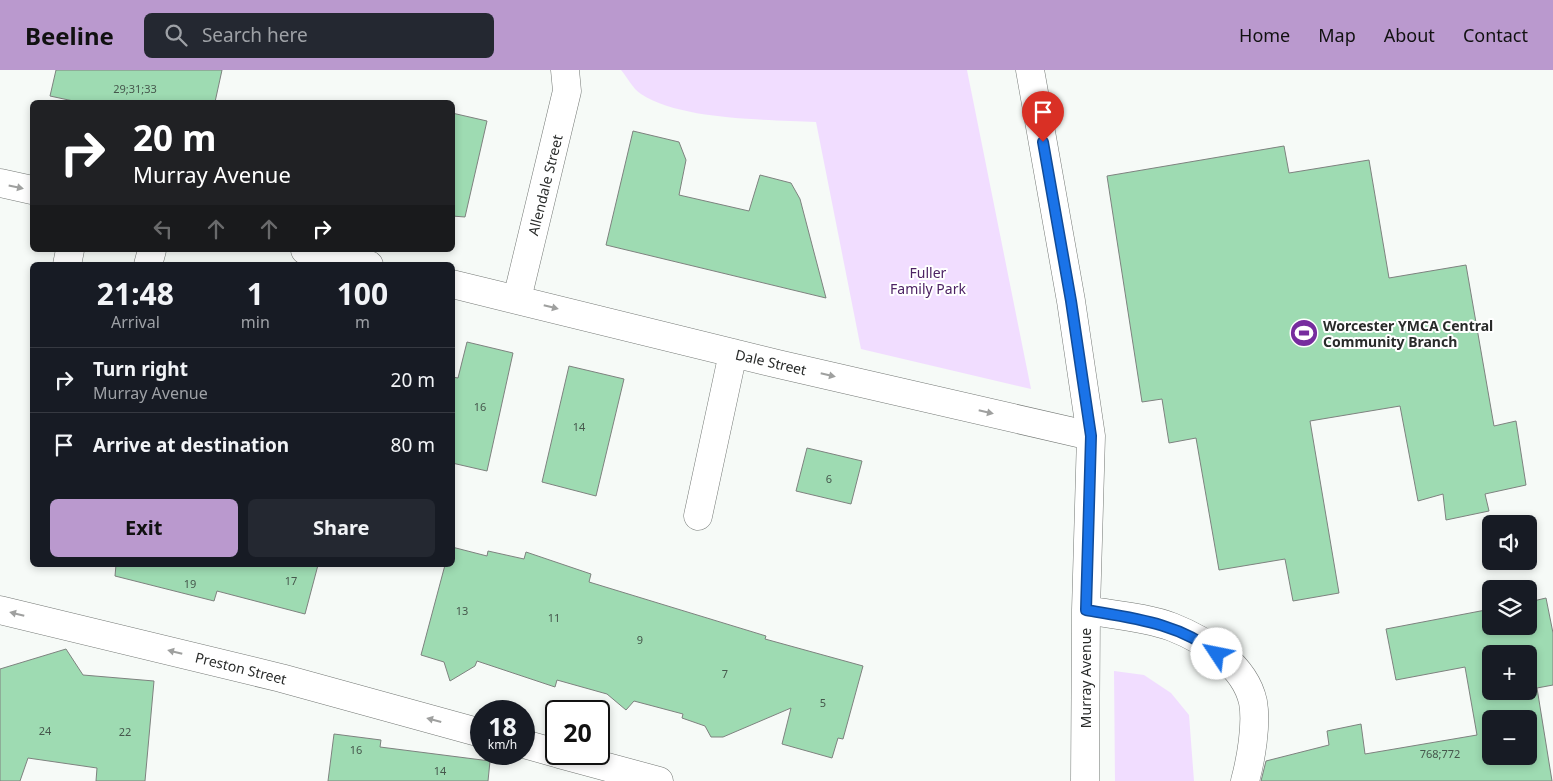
<!DOCTYPE html>
<meta charset="utf-8">
<style>
:root{--surface:#171b24;--page:#242831;--text:#f1f3f6;--muted:#9ea1a6;--line:#363941;--accent:#ba99ce}
body{margin:0;font-family:"Noto Sans",sans-serif;background:var(--page);color:var(--text);height:100vh;display:flex;flex-direction:column;font-size:19px;white-space:nowrap}
*{box-sizing:border-box;margin:0}
p{font-size:16px;color:var(--muted)}
.icon{flex:none;width:28px;height:28px;fill:none;stroke:currentColor;stroke-width:2;stroke-linecap:round;stroke-linejoin:round}
.map{position:relative;flex:1;overflow:hidden}
.details{position:absolute;left:30px;top:192px;width:425px;height:305px;display:flex;flex-direction:column;background:var(--surface);border-radius:8px;box-shadow:0 2px 8px #0003}
.details>*{flex:none}
.hud{position:absolute;left:30px;top:30px;width:425px;height:152px;border-radius:8px;box-shadow:0 2px 8px #0003;background:#202124;color:#fff;overflow:hidden}
.fabs{position:absolute;left:1482px;top:445px;display:grid;gap:10px}
.fabs a{display:grid;place-items:center;width:55px;height:55px;border-radius:8px;background:var(--surface);box-shadow:0 2px 8px #0003;font-size:25px}
.speed{position:absolute;left:470px;top:630px;display:flex;gap:10px;font-size:25px;font-weight:700;text-align:center}
.speed>*{display:grid;place-content:center;width:65px;height:65px;border-radius:50%;background:var(--surface);box-shadow:0 2px 8px #0003;line-height:1}
.speed small{font-size:12px;font-weight:400}
.speed .limit{border:2px solid #111;border-radius:8px;background:#fff;color:#111}
.pin{position:absolute;display:grid;place-items:center;width:42px;height:42px;color:#fff;margin:-51px -21px;border-radius:50% 50% 50% 0;rotate:-45deg;box-shadow:0 0 5px #0007}
.pin .icon{rotate:45deg}
.me{position:absolute;width:55px;margin:-28px;rotate:304deg;stroke-linejoin:round;filter:drop-shadow(0 0 4px #0008)}
.turn{display:flex;align-items:center;gap:18px;height:105px;padding:0 20px;font-size:22px}
.turn .icon{width:65px;height:65px;stroke-width:2.5}
.turn b{display:block;font-size:35px;line-height:42px}
.lanes{display:flex;align-items:center;height:48px;padding:0 20px;background:#0003;justify-content:center;gap:25px;direction:ltr}
.lanes .off{opacity:.35}
.eta{display:flex;justify-content:space-evenly;align-items:center;height:85px;text-align:center}
.eta b{font-size:30px;font-weight:700;line-height:35px}
.primary-button{display:flex;gap:10px;margin-top:auto;padding:10px 20px}
.primary-button a{flex:1;height:58px;border-radius:8px;background:var(--accent);color:#111;font-size:20px;font-weight:700;line-height:58px;text-align:center}
.primary-button a+a{background:var(--page);color:var(--text)}
ul{padding:0;list-style:none}
li{display:flex;align-items:center;gap:15px;height:65px;padding:0 20px;border-top:1px solid var(--line)}
li div{flex:1}
li b{display:block;font-size:19px}
li em{font-style:normal}
header{display:flex;align-items:center;gap:30px;box-sizing:border-box;height:70px;padding:0 25px;background:var(--accent);color:#111}
header strong{font-size:24px}
nav{display:flex;gap:28px;margin-inline-start:auto;font-size:18px}
.search{width:350px;height:45px;background:var(--page);display:flex;align-items:center;gap:12px;box-sizing:border-box;padding:0 18px;border-radius:8px;color:var(--muted);font-size:19px}
.map>svg:first-child{display:block}
</style>
<header>
<strong>Beeline</strong>
<div class="search"><svg class="icon" aria-label="search" viewBox="0 0 24 24"><circle cx="10" cy="10" r="6"/><path d="M15 15l6 6"/></svg>Search here</div>
<nav><a>Home</a><a>Map</a><a>About</a><a>Contact</a></nav>
</header>
<div class="map">
<svg width="1553" height="711" viewBox="0 0 1553 711">
<rect width="100%" height="100%" fill="#f6faf7"/>
<!-- green -->
<path fill="#f1ddff" d="M621 0H967L1031 319 861 279 816 52C766 49 683 51 641 24 633 19 627 7 621 0Z
M1114 601 1144 605 1171 623 1189 645 1194 711H1115Z"/>
<!-- building -->
<path fill="#9edbb2" stroke="#7e827f" fill-rule="evenodd" d="M56 0H222L215 32H78L50 26Z
M452 43 487 51 465 147 452 146Z
M633 61 679 72 686 90 679 125 749 141 760 105 791 113 800 129 826 228 606 175Z
M1284 76 1289 103 1369 90 1389 208 1466 195 1494 356 1516 351 1526 415 1485 424 1489 441 1446 450 1443 424 1418 431 1400 336 1310 351 1339 523 1293 531 1285 489 1219 500 1196 368 1169 373 1162 329 1142 332 1107 106Z
M467 272 513 283 487 401 452 393V307L458 308Z
M569 296 624 309 596 426 542 412Z
M807 378 862 391 851 434 796 421Z
M452 477 487 486 488 481 524 489 526 482 591 504 589 512 766 566 765 569 863 596 843 669 838 668 832 688 782 674 791 638 723 667H711L705 656 682 648 683 644 634 631 626 640 607 624 557 610 555 617 477 591 475 596 450 611 444 592 421 585 445 495H452Z
M116 495H318L305 544 217 521 214 531 115 506Z
M1546 528 1553 563V615L1537 618 1552 711H1261L1266 691 1329 675 1327 661 1361 654 1365 684 1477 665 1465 597 1396 610 1386 559 1491 539V556H1529V532ZM1491 584H1529V621H1491ZM1491 649H1529V686H1491Z
M66 579 83 605 154 611 145 711H96L97 698 28 688 20 711H0V599Z
M334 664 381 670 380 677 490 691 488 711H328Z"/>
<g fill="none" stroke-linecap="round" stroke-linejoin="round">
<defs>
<path id="minor" d="M1030 0 1071 231 1091 366 1086 540 1085 711
M0 113 32 120
M305 180 369 195
M67 195 70 180
M148 195 152 180
M452 214 778 294 1091 366
M517 229 567 21 565 0
M698 446 733 283
M0 540 281 608 481 663
M1086 540C1114 545 1145 547 1172 557 1205 570 1245 595 1253 632 1257 654 1251 689 1245 711
M524 674 556 683
M559 684 659 711"/>
</defs>
<!-- minor casing -->
<use href="#minor" stroke="#747875" stroke-width="29"/>
<!-- minor -->
<use href="#minor" stroke="#fff" stroke-width="28"/>
</g>
<!-- one-way arrows -->
<defs><path id="oneway-solid" d="M-6-.8H1V-3.2L6.5 0L1 3.2V.8H-6Z" transform="scale(1.25)"/></defs>
<g fill="#9fa09f">
<use href="#oneway-solid" transform="translate(16 117) rotate(12)"/>
<use href="#oneway-solid" transform="translate(551 237) rotate(14)"/>
<use href="#oneway-solid" transform="translate(828 305) rotate(13)"/>
<use href="#oneway-solid" transform="translate(986 342) rotate(13)"/>
<use href="#oneway-solid" transform="translate(17 544) rotate(-166)"/>
<use href="#oneway-solid" transform="translate(175 582) rotate(-166)"/>
<use href="#oneway-solid" transform="translate(434 650) rotate(-165)"/>
</g>
<g fill="none" stroke-linecap="round" stroke-linejoin="round">
<defs>
<path id="route" d="M1043 72 1071 231 1091 366 1086 540C1132 548 1180 553 1217 584"/>
</defs>
<!-- route casing -->
<use href="#route" stroke="#114b97" stroke-width="12"/>
<!-- route -->
<use href="#route" stroke="#1a73e8" stroke-width="9"/>
</g>
<!-- icons -->
<defs>
<symbol id="stadium-disc" viewBox="-11 -11 22 22"><circle r="9.5" fill="#762c9e" stroke="#fff"/><path d="M0-5a6.5 5 0 1 0 0 10a6.5 5 0 1 0 0-10ZM-3.5-1.8h7v3.6h-7Z" fill="#fff"/></symbol>
</defs>
<g fill-rule="evenodd">
<use href="#stadium-disc" x="1288" y="247" width="32" height="32"/>
</g>
<g text-anchor="middle" dominant-baseline="central" stroke-width="4" stroke-linejoin="round" paint-order="stroke">
<!-- number labels -->
<g font-size="11" fill="#46574c">
<text x="135" y="18">29;31;33</text>
<text x="480" y="336">16</text>
<text x="579" y="356">14</text>
<text x="829" y="408">6</text>
<text x="291" y="510">17</text>
<text x="190" y="513">19</text>
<text x="462" y="540">13</text>
<text x="554" y="547">11</text>
<text x="640" y="569">9</text>
<text x="725" y="603">7</text>
<text x="823" y="632">5</text>
<text x="45" y="660">24</text>
<text x="125" y="661">22</text>
<text x="356" y="679">16</text>
<text x="1440" y="683">768;772</text>
<text x="440" y="700">14</text>
</g>
<!-- street labels -->
<g font-size="14" fill="#292b2a" stroke="#fff">
<text transform="translate(545 115) rotate(-76)">Allendale Street</text>
<text transform="translate(771 292) rotate(13)">Dale Street</text>
<text transform="translate(241 598) rotate(14)">Preston Street</text>
<text transform="translate(1085 608) rotate(-90)">Murray Avenue</text>
</g>
<!-- park labels -->
<g font-size="14" fill="#4d2364" stroke="#fff">
<text x="928" y="202">Fuller<tspan x="928" dy="16">Family Park</tspan></text>
</g>
<!-- poi labels -->
<g font-size="14" font-weight="bold" fill="#292b2a" stroke="#fff" text-anchor="start">
<text x="1323" y="255">Worcester YMCA Central<tspan x="1323" dy="16">Community Branch</tspan></text>
</g>
</g>
</svg>
<div class="fabs">
<a><svg class="icon" aria-label="sound" viewBox="0 0 24 24"><path d="M4 9h4l5-4v14l-5-4H4zM17 9q2 3 0 6"/></svg></a>
<a><svg class="icon" aria-label="layers" viewBox="0 0 24 24"><path d="M12 4l9 5-9 5-9-5zM3 14l9 5 9-5"/></svg></a>
<a>+</a>
<a>−</a>
</div>
<div class="speed"><div>18<small>km/h</small></div><div class="limit">20</div></div>
<div class="pin" style="left:1043px;top:72px;background:#d93025"><svg class="icon" aria-label="arrive" viewBox="0 0 24 24"><path d="M6 21V4h12l-3 4 3 4H6"/></svg></div>
<svg class="me" style="left:1217px;top:584px" viewBox="-20 -20 40 40"><circle r="19" fill="#fff"/><path d="M0-13L10 11 0 6-10 11z" fill="#1a73e8"/></svg>
<div class="hud">
<div class="turn"><svg class="icon" aria-label="right" viewBox="0 0 24 24"><path d="M7 20v-9h11M14 6l5 5-5 5"/></svg><div><b>20 m</b>Murray Avenue</div></div>
<div class="lanes"><svg class="icon off" aria-label="left" viewBox="0 0 24 24"><path d="M17 20v-9H6M10 6l-5 5 5 5"/></svg><svg class="icon off" aria-label="ahead" viewBox="0 0 24 24"><path d="M12 20V5M6 11l6-6 6 6"/></svg><svg class="icon off" aria-label="ahead" viewBox="0 0 24 24"><path d="M12 20V5M6 11l6-6 6 6"/></svg><svg class="icon" aria-label="right" viewBox="0 0 24 24"><path d="M7 20v-9h11M14 6l5 5-5 5"/></svg></div>
</div>
<section class="details">
<div class="eta">
<div><b>21:48</b><p>Arrival</p></div>
<div><b>1</b><p>min</p></div>
<div><b>100</b><p>m</p></div>
</div>
<ul>
<li><svg class="icon" aria-label="right" viewBox="0 0 24 24"><path d="M7 20v-9h11M14 6l5 5-5 5"/></svg><div><b>Turn right</b><p>Murray Avenue</p></div><em>20 m</em></li>
<li><svg class="icon" aria-label="arrive" viewBox="0 0 24 24"><path d="M6 21V4h12l-3 4 3 4H6"/></svg><div><b>Arrive at destination</b></div><em>80 m</em></li>
</ul>
<div class="primary-button"><a>Exit</a><a>Share</a></div>
</section>
</div>
